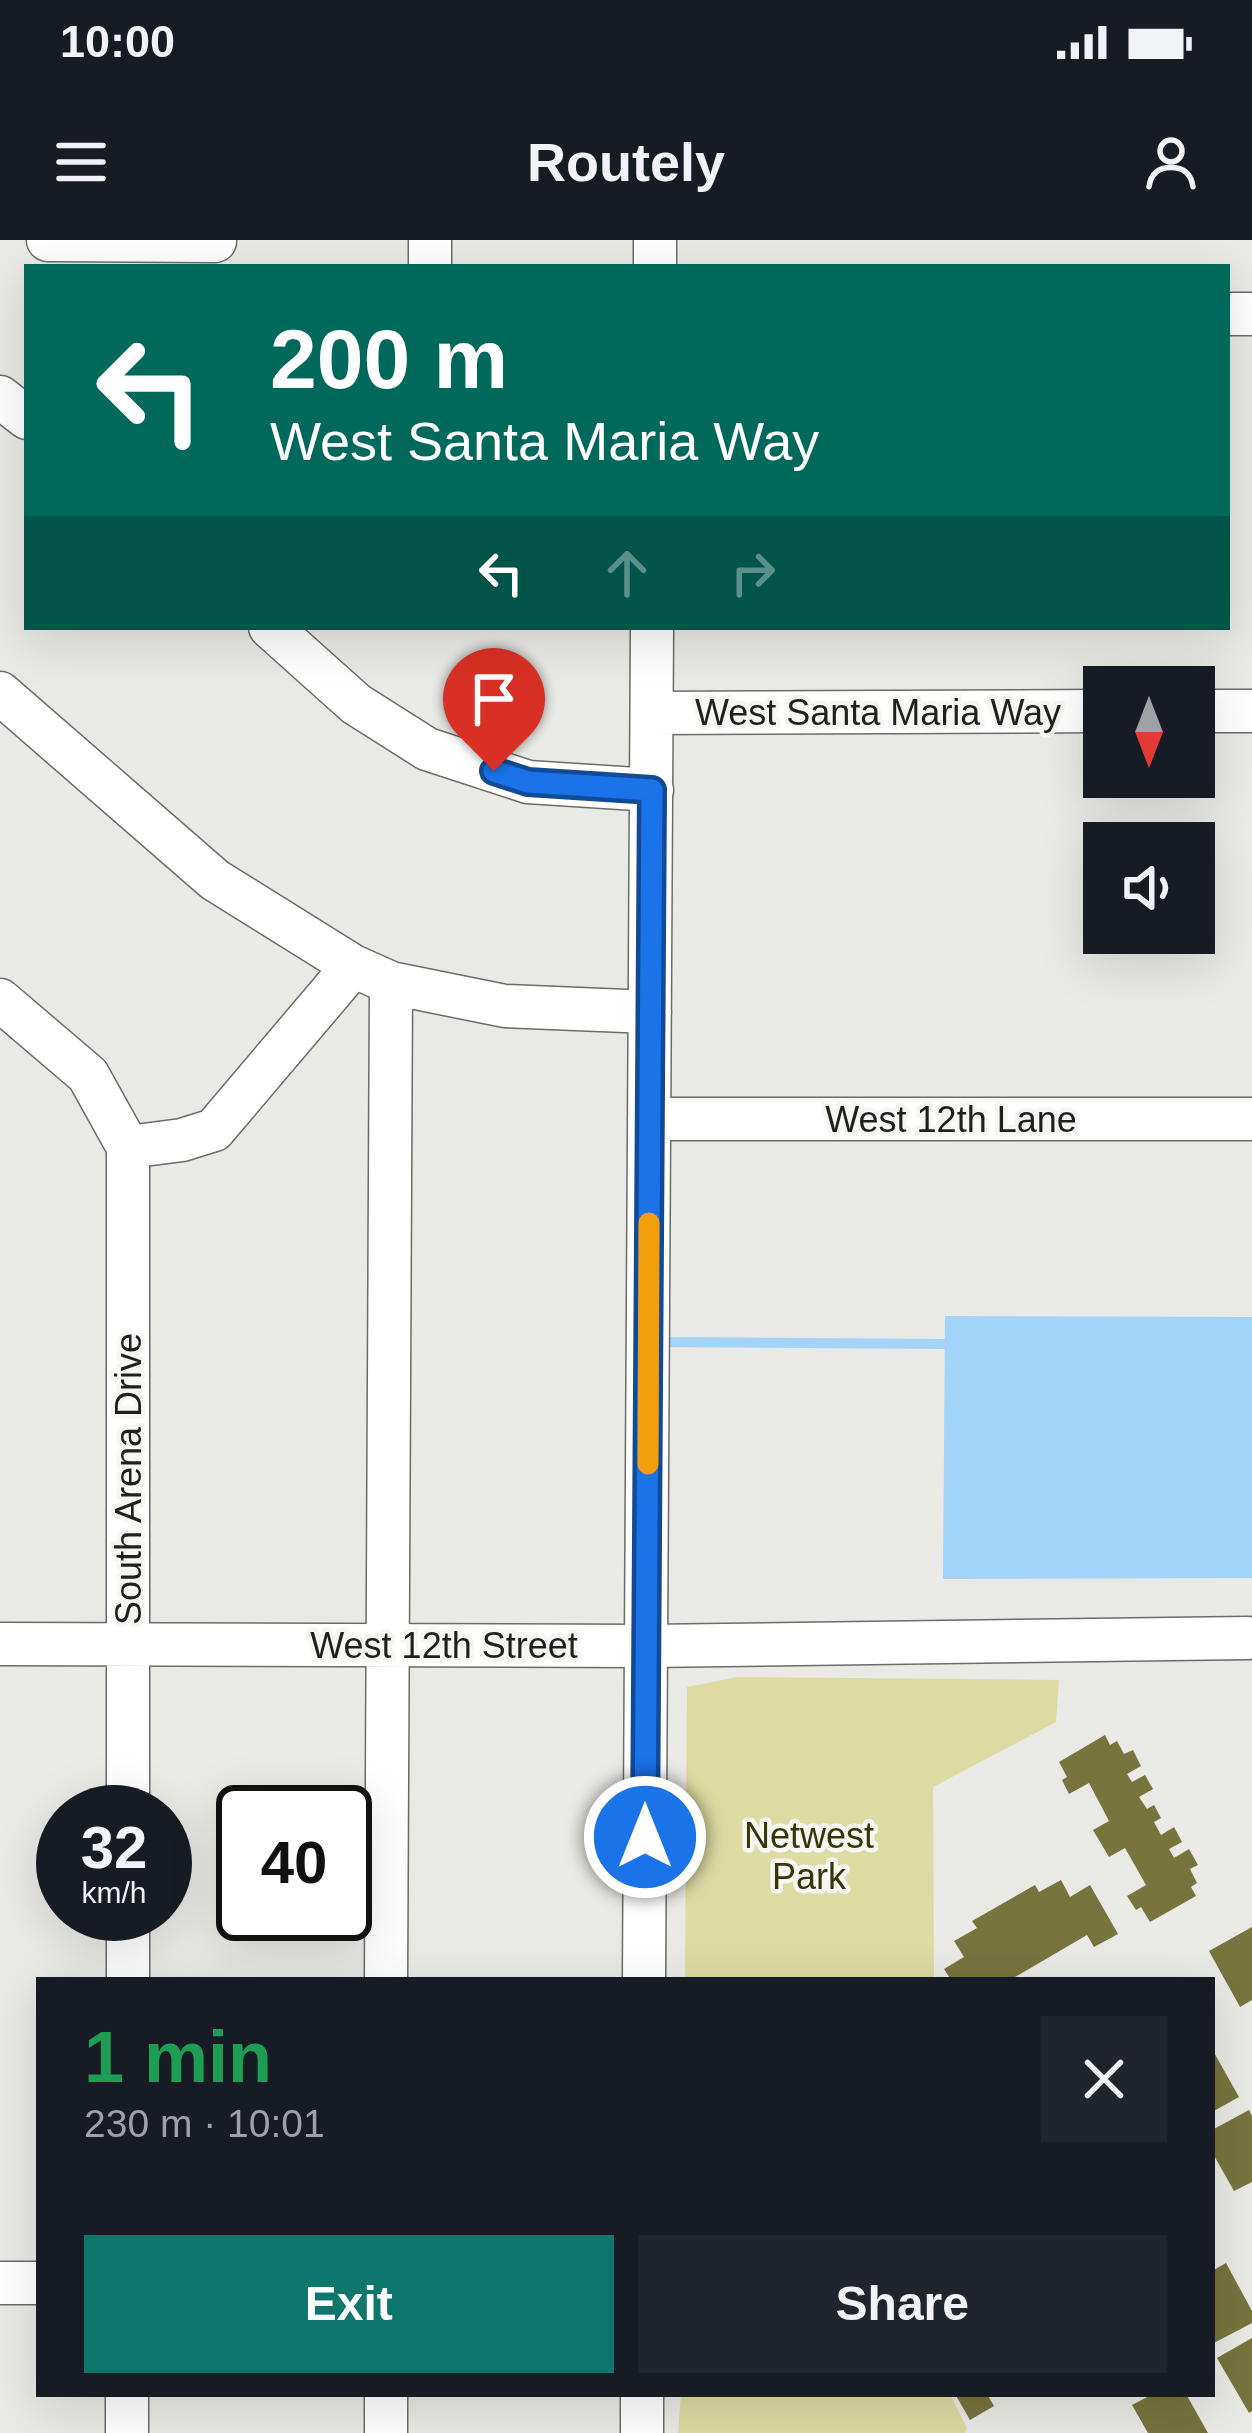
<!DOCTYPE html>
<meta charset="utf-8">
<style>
:root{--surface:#171b24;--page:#20242c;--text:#f1f3f6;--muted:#9ea1a6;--accent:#0f766e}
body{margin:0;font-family:Helvetica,sans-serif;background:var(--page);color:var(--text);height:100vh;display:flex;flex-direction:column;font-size:45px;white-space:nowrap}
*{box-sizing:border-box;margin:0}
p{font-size:39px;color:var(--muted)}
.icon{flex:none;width:66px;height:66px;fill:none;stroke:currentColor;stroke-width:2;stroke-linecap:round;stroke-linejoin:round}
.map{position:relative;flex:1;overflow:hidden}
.side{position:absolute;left:36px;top:1737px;width:1179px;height:420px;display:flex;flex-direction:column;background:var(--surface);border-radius:0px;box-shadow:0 12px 48px #0002}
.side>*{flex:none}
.top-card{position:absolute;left:24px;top:24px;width:1206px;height:366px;border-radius:0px;box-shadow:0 12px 48px #0002;background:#00695c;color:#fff;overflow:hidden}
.needle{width:78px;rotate:180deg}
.controls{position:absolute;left:1083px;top:426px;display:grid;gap:24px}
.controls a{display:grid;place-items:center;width:132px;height:132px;border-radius:0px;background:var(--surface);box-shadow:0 12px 48px #0002;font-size:60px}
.speed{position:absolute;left:36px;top:1545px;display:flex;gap:24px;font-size:60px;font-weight:700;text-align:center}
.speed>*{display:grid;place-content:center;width:156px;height:156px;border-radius:50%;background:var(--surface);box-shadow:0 12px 48px #0002;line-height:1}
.speed small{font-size:30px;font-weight:400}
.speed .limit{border:6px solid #111;border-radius:18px;background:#fff;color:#111}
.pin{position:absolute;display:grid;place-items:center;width:102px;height:102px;color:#fff;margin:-123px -51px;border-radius:50% 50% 50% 0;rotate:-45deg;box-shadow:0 0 12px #0007}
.pin .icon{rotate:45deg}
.me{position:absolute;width:132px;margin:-66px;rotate:0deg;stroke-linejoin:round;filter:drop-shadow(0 0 9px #0008)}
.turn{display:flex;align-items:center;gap:42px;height:252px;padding:0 48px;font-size:54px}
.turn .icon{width:156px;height:156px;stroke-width:2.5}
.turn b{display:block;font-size:84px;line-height:102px}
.lanes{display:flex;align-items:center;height:114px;padding:0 48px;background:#0003;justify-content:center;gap:60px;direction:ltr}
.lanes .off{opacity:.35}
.round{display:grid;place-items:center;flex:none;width:126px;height:126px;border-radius:0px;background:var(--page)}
.head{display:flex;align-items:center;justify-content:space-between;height:204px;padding:0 48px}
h1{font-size:72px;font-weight:700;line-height:90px;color:#1e9e55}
.button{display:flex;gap:24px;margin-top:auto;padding:24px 48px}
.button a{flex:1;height:138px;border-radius:0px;background:var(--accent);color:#fff;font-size:48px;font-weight:700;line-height:138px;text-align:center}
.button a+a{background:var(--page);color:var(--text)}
.status{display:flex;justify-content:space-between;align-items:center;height:84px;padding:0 60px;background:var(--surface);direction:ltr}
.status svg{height:33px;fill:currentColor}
header{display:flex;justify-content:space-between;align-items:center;height:156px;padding:0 48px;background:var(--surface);font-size:54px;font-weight:700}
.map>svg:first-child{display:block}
</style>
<div class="status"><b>10:00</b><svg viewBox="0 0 49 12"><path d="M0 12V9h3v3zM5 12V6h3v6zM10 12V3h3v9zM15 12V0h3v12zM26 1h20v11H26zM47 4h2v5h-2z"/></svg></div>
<header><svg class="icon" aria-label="menu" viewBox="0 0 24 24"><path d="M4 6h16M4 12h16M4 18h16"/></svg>Routely<svg class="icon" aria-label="person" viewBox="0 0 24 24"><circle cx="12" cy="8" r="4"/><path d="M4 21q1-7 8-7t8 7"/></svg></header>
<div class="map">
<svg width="1252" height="2193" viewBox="0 0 1252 2193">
<rect width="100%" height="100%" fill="#e9e9e5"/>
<!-- green -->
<path fill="#dddaa2" d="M738 1437 1059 1440 1056 1482 933 1547 934 1740H685L687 1447Z
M681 2154H950L967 2188 965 2193H678Z"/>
<!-- water -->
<path fill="#a2d4fa" d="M945 1076 1252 1077V1338L943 1339Z"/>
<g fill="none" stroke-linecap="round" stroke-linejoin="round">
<!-- stream -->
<path stroke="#a2d4fa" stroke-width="10" d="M658 1102 945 1104"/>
</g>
<!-- building -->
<path fill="#78743e" d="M1105 1495 1110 1505 1117 1501 1124 1514 1133 1510 1141 1526 1127 1534 1132 1542 1145 1535 1153 1549 1139 1557 1147 1569 1154 1565 1161 1578 1154 1582 1161 1595 1174 1587 1182 1602 1169 1609 1174 1618 1189 1609 1198 1625 1190 1629 1197 1643 1191 1647 1196 1656 1150 1682 1141 1667 1136 1670 1127 1656 1146 1645 1125 1608 1109 1617 1093 1590 1109 1581 1089 1543 1069 1554 1062 1540 1067 1537 1059 1522Z
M1061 1640 1070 1657 1090 1645 1118 1694 1094 1707 1087 1695 1010 1740H951L944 1729 964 1717 954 1701 977 1688 972 1681 1035 1645 1039 1652Z
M1252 1687V1760L1240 1767 1209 1711Z
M1212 1809 1239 1857 1212 1872Z
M1249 1870 1252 1876V1942L1234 1951 1212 1912V1890Z
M1226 2023 1252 2071V2083L1212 2104V2031Z
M1252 2098V2171L1249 2173 1217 2118Z
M955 2154H987L994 2166 970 2180Z
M1153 2154H1186L1208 2193H1148L1132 2165Z"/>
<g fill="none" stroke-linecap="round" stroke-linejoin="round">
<defs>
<path id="minor" d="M48 0 215 1
M430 0V27
M655 27V0
M1227 74H1252
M0 157 27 178
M270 387 356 464 427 509 528 542 652 550
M0 453 215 640 353 726 391 743 505 766 650 772
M1194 471H1252
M652 473 1104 471
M0 760 88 835 128 907V1572
M649 879H1252
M128 907 182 900 214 890 353 726
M0 1404 647 1406 1248 1398
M128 1740V1674
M386 1740 391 743
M644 1740 652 387
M0 2043H39
M386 2154V2193
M127 2193V2154
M642 2193V2154"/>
</defs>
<!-- minor casing -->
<use href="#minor" stroke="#6b6b68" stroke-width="45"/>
<!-- minor -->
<use href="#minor" stroke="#fff" stroke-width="42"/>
</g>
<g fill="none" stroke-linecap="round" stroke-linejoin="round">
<defs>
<path id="route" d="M494 531 528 542 652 550 645 1597"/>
</defs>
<!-- route casing -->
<use href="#route" stroke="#114b97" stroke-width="30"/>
<!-- route -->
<use href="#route" stroke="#1a73e8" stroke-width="21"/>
<!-- slow -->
<path stroke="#f59e0b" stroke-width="21" d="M648 1224 649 983"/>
</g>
<g text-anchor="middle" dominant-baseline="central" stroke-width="9" stroke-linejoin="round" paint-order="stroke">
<!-- street labels -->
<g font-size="36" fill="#1f1f1e" stroke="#f6f6f3">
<text x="878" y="472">West Santa Maria Way</text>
<text x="951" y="879">West 12th Lane</text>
<text transform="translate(128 1239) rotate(-90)">South Arena Drive</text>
<text x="444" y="1405">West 12th Street</text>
</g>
<!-- park labels -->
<g font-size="36" fill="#383406" stroke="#f6f6f3">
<text x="809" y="1595">Netwest<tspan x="809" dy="41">Park</tspan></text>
</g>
</g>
</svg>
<div class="controls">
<a><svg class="needle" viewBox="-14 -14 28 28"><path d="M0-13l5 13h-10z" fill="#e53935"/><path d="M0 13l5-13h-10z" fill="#9ea1a6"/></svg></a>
<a><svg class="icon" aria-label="sound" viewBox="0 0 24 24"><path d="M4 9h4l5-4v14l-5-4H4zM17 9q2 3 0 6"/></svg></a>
</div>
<div class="speed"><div>32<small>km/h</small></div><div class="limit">40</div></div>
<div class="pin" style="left:494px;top:531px;background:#d93025"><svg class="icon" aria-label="arrive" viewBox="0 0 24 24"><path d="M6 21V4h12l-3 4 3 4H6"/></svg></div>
<svg class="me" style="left:645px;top:1597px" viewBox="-20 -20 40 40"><circle r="17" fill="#1a73e8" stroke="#fff" stroke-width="3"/><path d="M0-11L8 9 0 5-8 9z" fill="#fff"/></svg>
<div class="top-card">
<div class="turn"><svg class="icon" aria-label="left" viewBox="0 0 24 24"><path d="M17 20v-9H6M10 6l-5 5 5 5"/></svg><div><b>200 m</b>West Santa Maria Way</div></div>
<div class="lanes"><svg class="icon" aria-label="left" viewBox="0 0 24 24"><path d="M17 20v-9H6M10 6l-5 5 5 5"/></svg><svg class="icon off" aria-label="ahead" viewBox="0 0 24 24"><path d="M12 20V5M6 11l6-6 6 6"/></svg><svg class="icon off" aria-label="right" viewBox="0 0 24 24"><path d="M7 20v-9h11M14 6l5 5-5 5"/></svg></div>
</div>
<section class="side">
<div class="head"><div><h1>1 min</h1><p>230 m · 10:01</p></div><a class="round"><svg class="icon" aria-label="close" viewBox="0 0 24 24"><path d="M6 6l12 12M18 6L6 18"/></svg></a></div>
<div class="button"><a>Exit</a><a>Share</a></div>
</section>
</div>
